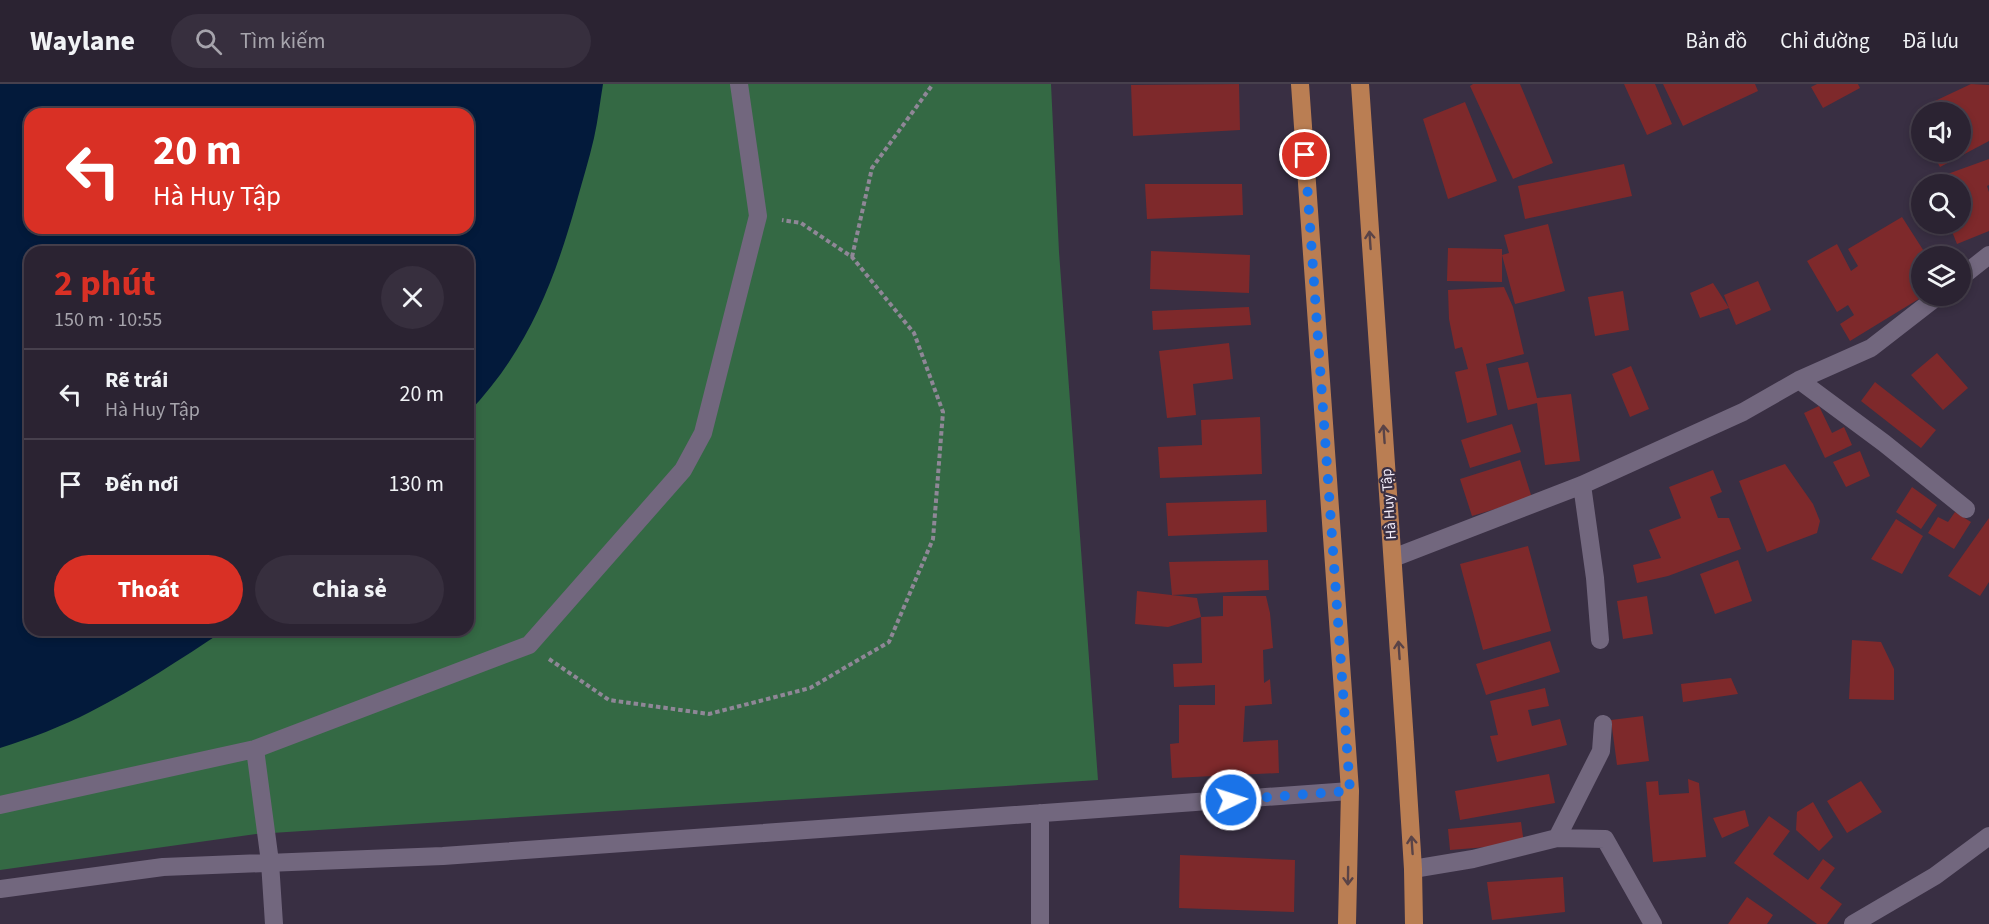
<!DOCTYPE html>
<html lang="vi">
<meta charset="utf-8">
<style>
:root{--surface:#2b2332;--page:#372f3e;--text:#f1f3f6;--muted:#a6a4ac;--line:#47404d;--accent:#d93025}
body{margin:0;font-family:"Source Sans 3",sans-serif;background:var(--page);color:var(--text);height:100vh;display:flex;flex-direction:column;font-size:22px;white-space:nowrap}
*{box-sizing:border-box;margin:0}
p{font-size:20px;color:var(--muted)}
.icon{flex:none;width:33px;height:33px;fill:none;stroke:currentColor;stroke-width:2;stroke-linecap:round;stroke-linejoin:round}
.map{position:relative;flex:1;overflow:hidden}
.details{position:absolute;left:24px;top:162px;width:450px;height:390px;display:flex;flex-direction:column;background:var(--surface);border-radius:18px;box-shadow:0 3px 9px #0003,0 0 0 2px var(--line)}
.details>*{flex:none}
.hud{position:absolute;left:24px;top:24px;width:450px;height:126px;border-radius:18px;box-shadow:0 3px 9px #0003,0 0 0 2px var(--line);background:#d93025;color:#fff;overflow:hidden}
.tools{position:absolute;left:1911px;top:18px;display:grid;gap:12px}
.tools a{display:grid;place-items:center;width:60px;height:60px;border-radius:50%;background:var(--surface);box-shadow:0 3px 9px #0003,0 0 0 2px var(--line);font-size:30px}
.pin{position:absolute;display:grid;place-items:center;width:51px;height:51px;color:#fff;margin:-26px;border:3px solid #fff;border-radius:50%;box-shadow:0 2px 6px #0007}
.me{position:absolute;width:66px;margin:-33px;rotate:86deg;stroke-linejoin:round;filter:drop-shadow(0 0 4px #0008)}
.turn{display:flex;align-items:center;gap:21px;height:126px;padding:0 30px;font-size:27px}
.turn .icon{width:78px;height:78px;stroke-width:2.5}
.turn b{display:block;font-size:42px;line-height:51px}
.round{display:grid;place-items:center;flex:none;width:63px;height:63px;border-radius:32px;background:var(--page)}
.headline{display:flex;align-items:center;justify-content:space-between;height:102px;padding:0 30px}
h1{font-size:36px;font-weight:700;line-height:45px;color:var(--accent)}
.action{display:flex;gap:12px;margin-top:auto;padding:12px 30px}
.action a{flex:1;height:69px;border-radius:36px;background:var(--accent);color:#fff;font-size:24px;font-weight:700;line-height:69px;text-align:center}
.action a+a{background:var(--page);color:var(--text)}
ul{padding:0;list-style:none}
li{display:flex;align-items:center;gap:18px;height:90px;padding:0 30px;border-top:2px solid var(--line)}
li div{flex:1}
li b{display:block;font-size:22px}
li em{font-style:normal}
header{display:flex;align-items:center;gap:36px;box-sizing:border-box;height:84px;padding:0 30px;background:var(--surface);border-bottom:2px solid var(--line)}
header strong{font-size:28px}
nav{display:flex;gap:33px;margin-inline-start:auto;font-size:21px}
.search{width:420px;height:54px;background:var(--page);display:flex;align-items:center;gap:15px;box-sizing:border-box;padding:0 21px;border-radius:33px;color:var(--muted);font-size:22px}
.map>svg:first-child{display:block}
</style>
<header>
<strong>Waylane</strong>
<div class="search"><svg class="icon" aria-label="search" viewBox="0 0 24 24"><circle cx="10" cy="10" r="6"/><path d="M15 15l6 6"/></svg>Tìm kiếm</div>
<nav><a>Bản đồ</a><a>Chỉ đường</a><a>Đã lưu</a></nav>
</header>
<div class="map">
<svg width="1989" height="840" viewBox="0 0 1989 840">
<rect width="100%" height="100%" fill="#392f43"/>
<!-- green -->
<path fill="#346944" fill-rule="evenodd" d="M0 0H1051L1059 168 1098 696 256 750 0 786ZM30 30H468V144H30ZM30 168H468V546H30Z"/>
<!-- water -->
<path fill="#031a3b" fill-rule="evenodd" d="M0 0H603C600 18 598 36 594 54 589 76 582 98 576 120 553 201 527 267 468 329V168H30V546H225C181 575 137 604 90 628 61 643 31 654 0 664ZM30 30H468V144H30Z"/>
<!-- building -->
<path fill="#7e292b" d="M1239 0 1240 46 1133 52 1131 1Z
M1473 0H1520L1553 79 1513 95 1470 2Z
M1624 0H1655L1672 40 1647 51Z
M1663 0H1755L1758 7 1683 42Z
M1817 0H1858L1860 4 1823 24 1811 3Z
M1971 0 1989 1V57L1940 83 1932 68H1960V28H1922L1920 24Z
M1465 18 1497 97 1448 115 1423 35Z
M1989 75V101L1987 102 1989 108V147L1957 160 1949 140H1960V100H1933L1931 96Z
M1624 80 1632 112 1525 135 1518 102Z
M1145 100H1242L1243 131 1147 135Z
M1902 133 1927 172H1922V213L1850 257 1840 240 1854 231 1848 221 1837 228 1807 177 1837 160 1851 187 1858 182 1848 165Z
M1548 140 1565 207 1515 220 1502 171 1509 169 1504 151Z
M1448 164 1502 165V198L1447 197Z
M1151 167 1250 171 1249 209 1150 205Z
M1758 197 1771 226 1736 241 1729 224 1700 234 1690 209 1713 199 1729 224 1724 211Z
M1504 203 1513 223 1524 270 1486 280 1497 331 1467 339 1455 288 1468 285 1462 263 1455 265 1449 235 1448 206Z
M1623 207 1629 246 1595 252 1588 213Z
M1249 223 1251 241 1153 246 1152 227Z
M1229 259 1233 295 1193 300 1196 331 1167 334 1159 267Z
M1937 269 1968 304 1943 326 1911 291Z
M1528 278 1537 314 1571 310 1580 377 1545 381 1537 319 1508 326 1498 284Z
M1631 282 1649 325 1630 333 1612 290Z
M1875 298 1936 346 1921 364 1861 317Z
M1819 322 1832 349 1844 343 1852 361 1825 374 1804 329Z
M1260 333 1262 390 1160 394 1158 363 1202 361 1201 336Z
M1512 340 1521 368 1470 384 1461 356Z
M1860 367 1870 392 1846 403 1833 378Z
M1520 376 1532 414 1472 432 1460 395Z
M1785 380 1813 420 1820 437 1817 449 1767 468 1739 397Z
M1713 386 1722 408 1710 413 1718 434H1729L1741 465 1668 492 1637 499 1633 481 1661 474 1649 446 1681 434 1669 403Z
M1912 403 1937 421 1921 445 1896 428Z
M1266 416 1267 448 1168 452 1166 419Z
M1955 428 1971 438 1954 465 1928 449 1938 433 1948 438Z
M1989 434V498L1980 512 1948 492Z
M1896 435 1923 452 1902 490 1871 475Z
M1528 462 1551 547 1483 566 1460 480Z
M1268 476 1269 506 1172 511 1169 478Z
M1738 476 1752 517 1715 530 1700 490Z
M1137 507 1197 514 1201 533 1168 543 1135 540Z
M1223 512H1266L1270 529 1273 564 1263 566 1264 599 1270 595 1272 620 1245 622 1243 658 1278 656 1279 689 1172 694 1170 660 1179 659V621H1215V601L1174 603 1173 580 1202 579 1201 533 1223 532Z
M1647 512 1653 550 1623 555 1617 517Z
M1852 556 1881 558 1894 585V616L1849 615Z
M1550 557 1560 588 1486 611 1476 580Z
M1731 594 1738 610 1683 618 1681 600Z
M1545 604 1549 622 1528 626 1532 642 1560 635 1567 661 1497 678 1490 652 1498 651 1490 617Z
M1643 632 1649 677 1617 681 1611 636Z
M1549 690 1555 719 1460 736 1455 707Z
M1688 695 1699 699 1706 773 1653 778 1646 698 1658 697 1659 711 1689 709Z
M1861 697 1882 728 1847 749 1827 717Z
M1813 718 1833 753 1819 767 1796 746 1797 728Z
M1745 726 1749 742 1722 754 1713 734Z
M1769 732 1790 747 1773 770 1808 796 1823 775 1835 784 1820 804 1842 820 1827 840H1817L1734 779Z
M1521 738 1524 760 1450 766 1448 745Z
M1180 771 1295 776 1294 828 1179 824Z
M1563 793 1565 828 1492 836 1487 798Z
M1747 813 1773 831 1767 840H1728Z"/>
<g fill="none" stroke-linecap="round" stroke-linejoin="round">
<!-- path -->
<path stroke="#8f8797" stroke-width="4" stroke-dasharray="4.5 3" stroke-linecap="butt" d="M852 173 872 84 933 0
M549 575 609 616 709 630 810 604 889 558 933 455 943 328 914 249 852 173 801 139 782 136"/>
<!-- minor -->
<path stroke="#72677e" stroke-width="18" d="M1960 194 1989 171
M1799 296 1884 359 1966 425
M1582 401 1595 494 1600 556
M1393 474 1582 401 1743 328 1799 296 1871 264 1938 212
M255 665 270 778 274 840
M0 721 255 665 529 561 683 386 703 349 758 132 739 0
M1040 729V840
M1557 754 1601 667 1603 640
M1413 785 1473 775 1557 754 1605 755 1653 840
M0 805 163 783 443 772 1350 707
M1853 840 1935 792 1989 752"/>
<!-- major -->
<path stroke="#ba7e53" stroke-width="18" d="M1300 0 1350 707 1347 840
M1360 0 1405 658 1413 785 1414 840"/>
</g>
<!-- one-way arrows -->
<defs><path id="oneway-shaft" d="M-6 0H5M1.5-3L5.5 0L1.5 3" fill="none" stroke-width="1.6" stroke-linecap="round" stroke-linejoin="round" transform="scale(1.5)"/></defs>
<g stroke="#594347">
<use href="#oneway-shaft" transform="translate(1370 156) rotate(-94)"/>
<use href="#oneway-shaft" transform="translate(1384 350) rotate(-94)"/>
<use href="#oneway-shaft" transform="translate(1399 566) rotate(-94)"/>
<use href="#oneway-shaft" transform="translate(1412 761) rotate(-94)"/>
<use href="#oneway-shaft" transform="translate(1348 792) rotate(91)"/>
</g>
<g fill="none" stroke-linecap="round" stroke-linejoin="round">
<!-- route -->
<path stroke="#1a73e8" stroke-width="10" stroke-dasharray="0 18" d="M1231 716 1350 707 1305 71"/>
</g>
<g text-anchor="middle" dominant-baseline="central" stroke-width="4.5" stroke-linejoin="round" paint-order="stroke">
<!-- street labels -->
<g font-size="15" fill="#f5effc" stroke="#392f43">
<text transform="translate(1389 420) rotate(-94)">Hà Huy Tập</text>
</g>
</g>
</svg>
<div class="tools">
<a><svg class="icon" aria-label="sound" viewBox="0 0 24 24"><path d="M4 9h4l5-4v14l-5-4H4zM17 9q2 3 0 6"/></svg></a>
<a><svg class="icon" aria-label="search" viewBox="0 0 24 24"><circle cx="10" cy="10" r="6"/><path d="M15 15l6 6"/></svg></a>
<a><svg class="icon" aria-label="layers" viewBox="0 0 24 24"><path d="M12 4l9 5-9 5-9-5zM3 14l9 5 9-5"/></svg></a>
</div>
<div class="pin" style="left:1305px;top:71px;background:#d93025"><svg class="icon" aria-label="arrive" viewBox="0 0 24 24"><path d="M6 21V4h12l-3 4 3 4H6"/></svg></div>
<svg class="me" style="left:1231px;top:716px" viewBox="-20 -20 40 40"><circle r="17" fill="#1a73e8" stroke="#fff" stroke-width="3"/><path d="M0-11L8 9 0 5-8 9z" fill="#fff"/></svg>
<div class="hud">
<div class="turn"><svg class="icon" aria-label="left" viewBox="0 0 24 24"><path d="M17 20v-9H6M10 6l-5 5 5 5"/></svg><div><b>20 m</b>Hà Huy Tập</div></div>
</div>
<section class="details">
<div class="headline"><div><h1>2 phút</h1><p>150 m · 10:55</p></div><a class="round"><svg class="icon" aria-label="close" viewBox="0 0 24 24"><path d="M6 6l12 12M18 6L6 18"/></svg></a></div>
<ul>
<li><svg class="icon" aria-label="left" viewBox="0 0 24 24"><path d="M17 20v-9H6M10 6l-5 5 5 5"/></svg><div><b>Rẽ trái</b><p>Hà Huy Tập</p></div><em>20 m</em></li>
<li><svg class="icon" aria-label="arrive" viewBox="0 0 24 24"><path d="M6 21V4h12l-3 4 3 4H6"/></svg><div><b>Đến nơi</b></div><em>130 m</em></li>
</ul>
<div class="action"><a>Thoát</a><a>Chia sẻ</a></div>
</section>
</div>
